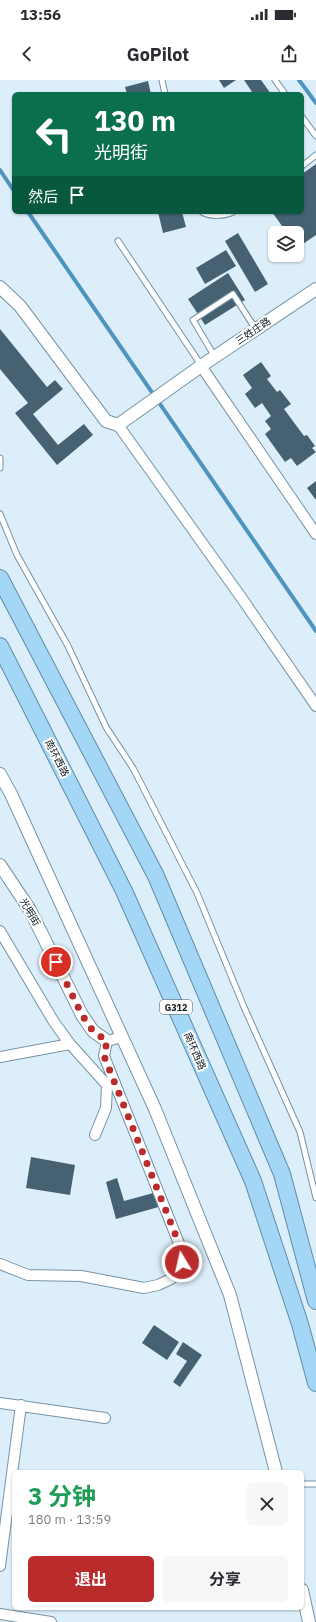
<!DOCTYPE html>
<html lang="zh">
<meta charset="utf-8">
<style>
:root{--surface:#fff;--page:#f7f7f7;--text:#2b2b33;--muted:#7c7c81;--accent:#ba2b2b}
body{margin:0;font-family:"IBM Plex Sans","Noto Sans SC",sans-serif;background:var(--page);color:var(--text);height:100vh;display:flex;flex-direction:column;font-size:15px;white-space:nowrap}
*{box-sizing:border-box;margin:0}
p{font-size:13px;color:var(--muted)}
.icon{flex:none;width:22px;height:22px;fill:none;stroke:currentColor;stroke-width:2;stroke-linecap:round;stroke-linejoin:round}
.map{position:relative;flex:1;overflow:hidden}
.drawer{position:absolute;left:12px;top:1390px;width:292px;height:140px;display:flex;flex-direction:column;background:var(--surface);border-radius:6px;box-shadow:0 1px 3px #0004}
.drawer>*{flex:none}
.banner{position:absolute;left:12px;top:12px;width:292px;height:122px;border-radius:6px;box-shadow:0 1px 3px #0004;background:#0b6e4f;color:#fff;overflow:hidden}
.fabs{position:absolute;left:268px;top:146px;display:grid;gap:8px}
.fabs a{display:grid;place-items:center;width:36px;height:36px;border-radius:6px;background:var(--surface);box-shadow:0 1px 3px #0004;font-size:20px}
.pin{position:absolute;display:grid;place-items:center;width:34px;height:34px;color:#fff;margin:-17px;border:2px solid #fff;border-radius:50%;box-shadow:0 1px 4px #0007}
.me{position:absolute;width:44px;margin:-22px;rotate:351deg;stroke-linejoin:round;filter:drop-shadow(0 0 3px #0008)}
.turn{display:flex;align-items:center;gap:14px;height:84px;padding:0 16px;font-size:18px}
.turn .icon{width:52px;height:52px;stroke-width:2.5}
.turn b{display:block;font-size:28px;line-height:34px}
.then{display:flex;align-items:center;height:38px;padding:0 16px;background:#0003;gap:8px;font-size:15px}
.round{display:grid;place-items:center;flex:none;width:42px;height:42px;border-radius:6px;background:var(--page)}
.overview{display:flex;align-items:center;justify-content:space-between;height:68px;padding:0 16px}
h1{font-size:24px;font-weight:700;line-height:30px;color:#1e9e55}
.cta{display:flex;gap:8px;margin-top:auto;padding:8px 16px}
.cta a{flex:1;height:46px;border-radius:6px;background:var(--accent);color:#fff;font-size:16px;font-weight:700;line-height:46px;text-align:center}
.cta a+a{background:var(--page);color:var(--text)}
.status{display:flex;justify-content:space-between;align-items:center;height:28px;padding:0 20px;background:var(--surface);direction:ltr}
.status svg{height:11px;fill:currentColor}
header{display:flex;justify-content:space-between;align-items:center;height:52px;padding:0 16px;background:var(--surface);font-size:18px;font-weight:700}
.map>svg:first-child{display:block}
</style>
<div class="status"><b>13:56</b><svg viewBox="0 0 49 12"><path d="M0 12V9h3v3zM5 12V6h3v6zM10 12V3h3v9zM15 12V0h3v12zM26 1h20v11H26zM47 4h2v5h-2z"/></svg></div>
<header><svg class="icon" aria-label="back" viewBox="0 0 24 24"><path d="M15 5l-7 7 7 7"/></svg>GoPilot<svg class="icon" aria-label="share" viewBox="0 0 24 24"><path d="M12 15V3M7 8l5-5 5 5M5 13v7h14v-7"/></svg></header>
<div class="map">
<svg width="316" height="1542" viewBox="0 0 316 1542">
<rect width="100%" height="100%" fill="#dceefa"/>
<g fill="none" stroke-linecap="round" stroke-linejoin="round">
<!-- stream -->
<path stroke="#4d95bf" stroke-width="4" d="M299 0 316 23
M0 90 14 111
M28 132 316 551"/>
</g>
<!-- building -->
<path fill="#466272" d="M219 0H236L224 8Z
M244 0H261L271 14H250L252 12Z
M148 1 151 14H127L125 7Z
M316 84V155L297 168V153H287L272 132H302V94Z
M158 132H182L186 147 163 153Z
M238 153 268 204 255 212 225 161Z
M226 170 236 186 205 204 196 188Z
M228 193 245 220 205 245 188 219Z
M0 249 47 307 55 300 63 309 33 334 58 365 84 344 93 355 57 385 15 333 28 323 0 289Z
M261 282 271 296 267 299 277 312 280 310 291 324 284 329 304 356 307 355 315 366 312 368 316 372 297 386 291 378 285 382 265 354 271 349 265 341 271 336 262 323 255 328 245 314 252 308 243 295Z
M316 401V420L307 408Z
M31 1077 75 1085 70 1115 26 1108Z
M117 1098 124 1121 157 1112 162 1126 116 1139 106 1102Z
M154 1245 179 1262 167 1280 142 1263Z
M183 1262 202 1275 180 1307 173 1302 187 1281 176 1274Z"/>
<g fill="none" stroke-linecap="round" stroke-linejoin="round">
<defs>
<path id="service" d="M162 0 165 14
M275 0 285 14
M302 37 316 56
M302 86 316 75
M202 132C210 137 225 136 233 132
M118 161 201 285
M215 277 193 240 233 214 255 248
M0 378V388
M0 434 17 475 68 566 106 647 133 688 197 813 244 927 300 1052 316 1118
M302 1404H316"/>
<path id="minor" d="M201 286 316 454
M118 345 243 520 316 626
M0 851 54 942 70 964 107 1005 115 1003
M0 977 70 964
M95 1055 106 1028 107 1005
M0 1184 28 1195 81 1196 144 1208 158 1205 171 1199 179 1188 184 1176 104 976 107 961 122 957
M0 1323 105 1338
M0 1486 21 1325
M0 1534 51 1542"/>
<path id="tertiary" d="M0 207 20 226 106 341 118 345 201 286 316 209
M0 694 11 714 155 1029 230 1215 276 1392
M0 785 30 830 82 935 93 951 107 961
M302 1510 309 1542"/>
<path id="trunk" d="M0 498 156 796 282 1094 316 1221
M0 566 124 811 253 1101 300 1244 316 1303"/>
</defs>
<!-- service casing -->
<use href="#service" stroke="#7692a5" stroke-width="7"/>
<!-- minor casing -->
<use href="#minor" stroke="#7692a5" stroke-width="12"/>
<!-- tertiary casing -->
<use href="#tertiary" stroke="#7692a5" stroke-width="14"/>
<!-- trunk casing -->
<use href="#trunk" stroke="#608ca8" stroke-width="18"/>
<!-- service -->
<use href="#service" stroke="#fff" stroke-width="5"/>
<!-- minor -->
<use href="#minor" stroke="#fff" stroke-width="10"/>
<!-- tertiary -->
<use href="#tertiary" stroke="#fff" stroke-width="12"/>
<!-- trunk -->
<use href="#trunk" stroke="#a4d6f6" stroke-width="16"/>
</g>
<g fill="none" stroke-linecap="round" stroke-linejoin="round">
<!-- route -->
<path stroke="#ba2b2b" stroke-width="7" stroke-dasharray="0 12.6" d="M56 882 82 935 93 951 107 961 104 976 184 1176 182 1182"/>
</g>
<g text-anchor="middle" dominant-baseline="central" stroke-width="4" stroke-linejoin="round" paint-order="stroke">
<!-- shield labels -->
<rect fill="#fff" stroke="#545b60" stroke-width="1" x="160" y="920" width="32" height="14" rx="3"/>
<g font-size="9" font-weight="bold" fill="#0a151c">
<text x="176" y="927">G312</text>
</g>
<!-- street labels -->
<g font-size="10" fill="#0a151c" stroke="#fff">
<text transform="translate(253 251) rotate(-34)">三姓庄路</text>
<text transform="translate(57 678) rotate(63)">南环西路</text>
<text transform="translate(30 832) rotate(60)">光明街</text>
<text transform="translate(195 971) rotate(66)">南环西路</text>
</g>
</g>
</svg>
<div class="fabs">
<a><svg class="icon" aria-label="layers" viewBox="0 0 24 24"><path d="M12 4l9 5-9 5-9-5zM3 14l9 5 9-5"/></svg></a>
</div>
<div class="pin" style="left:56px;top:882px;background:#d93025"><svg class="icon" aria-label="arrive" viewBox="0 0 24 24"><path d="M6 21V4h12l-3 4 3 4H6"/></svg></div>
<svg class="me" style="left:182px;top:1182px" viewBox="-20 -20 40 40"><circle r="17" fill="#ba2b2b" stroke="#fff" stroke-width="3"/><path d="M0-11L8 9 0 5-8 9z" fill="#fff"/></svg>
<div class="banner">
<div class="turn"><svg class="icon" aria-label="left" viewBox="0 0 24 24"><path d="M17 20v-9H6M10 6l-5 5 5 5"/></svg><div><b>130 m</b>光明街</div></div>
<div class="then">然后<svg class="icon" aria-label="arrive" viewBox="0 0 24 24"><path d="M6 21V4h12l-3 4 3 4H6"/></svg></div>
</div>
<section class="drawer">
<div class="overview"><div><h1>3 分钟</h1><p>180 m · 13:59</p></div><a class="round"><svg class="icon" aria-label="close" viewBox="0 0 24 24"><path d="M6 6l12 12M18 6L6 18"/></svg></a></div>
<div class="cta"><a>退出</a><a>分享</a></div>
</section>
</div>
